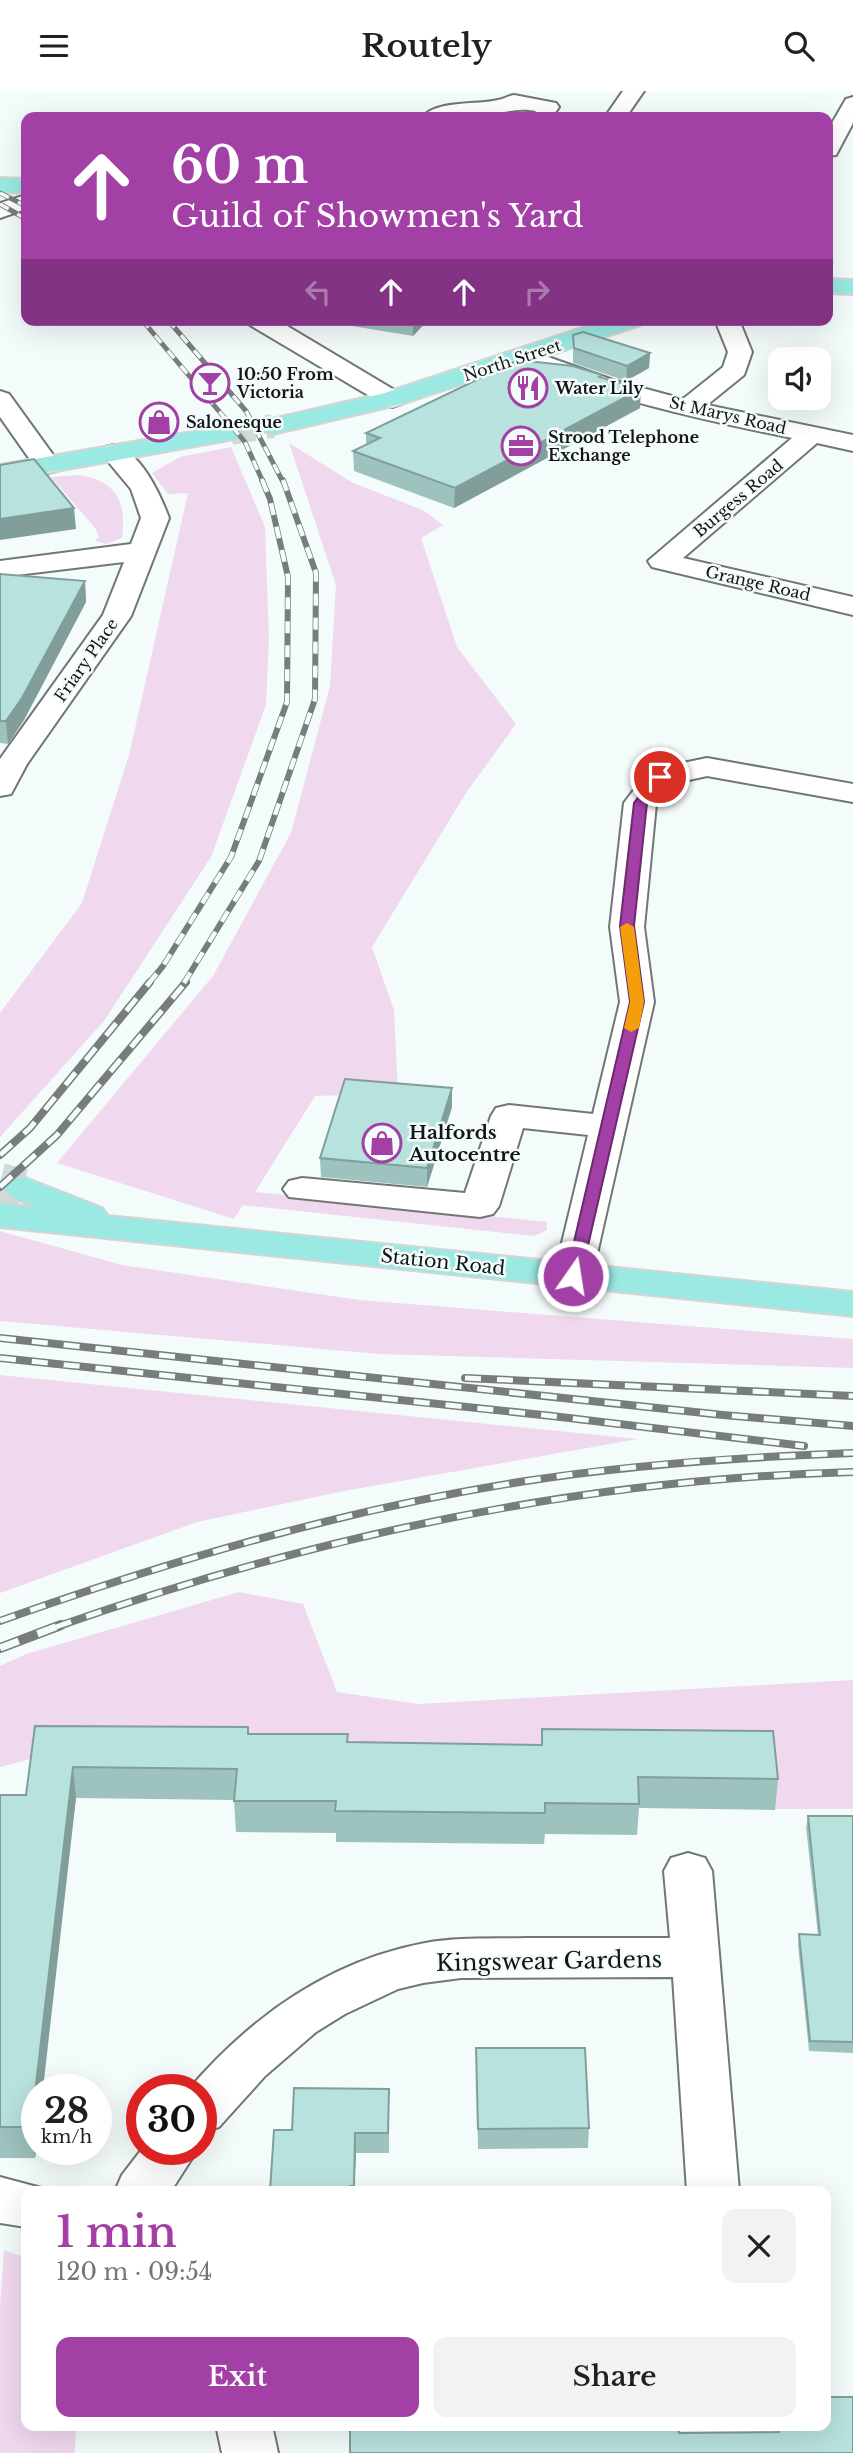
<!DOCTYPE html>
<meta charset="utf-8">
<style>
:root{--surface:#fff;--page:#f2f2f2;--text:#202124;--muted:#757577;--accent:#a340a6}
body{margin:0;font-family:"Libre Baskerville",serif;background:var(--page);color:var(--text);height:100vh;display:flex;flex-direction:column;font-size:26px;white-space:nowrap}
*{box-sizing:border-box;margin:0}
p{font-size:23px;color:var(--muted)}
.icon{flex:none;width:38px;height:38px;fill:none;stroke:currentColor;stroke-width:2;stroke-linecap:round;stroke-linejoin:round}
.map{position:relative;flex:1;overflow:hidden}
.details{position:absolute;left:21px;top:2095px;width:810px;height:245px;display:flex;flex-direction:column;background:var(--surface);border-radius:14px;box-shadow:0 7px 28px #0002}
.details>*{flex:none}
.top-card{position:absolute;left:21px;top:21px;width:812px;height:214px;border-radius:14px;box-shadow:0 7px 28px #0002;background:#a340a6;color:#fff;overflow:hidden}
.buttons{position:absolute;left:768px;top:256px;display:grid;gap:14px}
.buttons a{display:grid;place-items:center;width:63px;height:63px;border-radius:14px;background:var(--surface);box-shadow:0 7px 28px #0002;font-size:35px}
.speed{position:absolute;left:21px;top:1983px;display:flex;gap:14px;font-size:35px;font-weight:700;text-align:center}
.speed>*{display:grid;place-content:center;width:91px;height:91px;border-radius:50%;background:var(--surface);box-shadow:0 7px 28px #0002;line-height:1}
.speed small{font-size:18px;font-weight:400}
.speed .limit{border:10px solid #d22;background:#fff;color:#111}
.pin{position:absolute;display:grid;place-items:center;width:60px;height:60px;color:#fff;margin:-30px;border:4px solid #fff;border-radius:50%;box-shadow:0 2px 7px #0007}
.me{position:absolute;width:77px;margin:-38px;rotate:13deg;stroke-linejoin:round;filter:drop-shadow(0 0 5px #0008)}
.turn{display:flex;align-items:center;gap:24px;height:147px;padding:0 35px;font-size:32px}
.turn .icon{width:91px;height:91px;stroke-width:2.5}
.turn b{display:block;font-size:49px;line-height:60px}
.lanes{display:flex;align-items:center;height:66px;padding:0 35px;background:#0003;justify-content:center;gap:35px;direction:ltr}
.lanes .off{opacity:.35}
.round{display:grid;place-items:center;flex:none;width:74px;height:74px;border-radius:14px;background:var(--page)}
.head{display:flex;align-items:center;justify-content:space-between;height:119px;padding:0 35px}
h1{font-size:42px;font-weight:600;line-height:52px;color:var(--accent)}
.primary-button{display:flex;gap:14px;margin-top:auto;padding:14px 35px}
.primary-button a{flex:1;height:80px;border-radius:14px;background:var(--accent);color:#fff;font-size:28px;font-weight:600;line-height:80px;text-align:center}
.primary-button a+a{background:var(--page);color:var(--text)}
header{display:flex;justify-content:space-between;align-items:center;height:91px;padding:0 35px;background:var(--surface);font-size:32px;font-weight:600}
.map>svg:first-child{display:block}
</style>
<header><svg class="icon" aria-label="menu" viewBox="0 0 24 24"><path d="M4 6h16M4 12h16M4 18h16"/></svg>Routely<svg class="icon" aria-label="search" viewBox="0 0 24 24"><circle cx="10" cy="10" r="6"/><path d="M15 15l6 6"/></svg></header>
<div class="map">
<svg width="853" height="2362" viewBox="0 0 853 2362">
<rect width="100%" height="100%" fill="#f4fcfb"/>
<!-- green -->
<path fill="#f0d8ef" d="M289 352 353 392 423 419 443 434 421 447 457 556 516 633 466 702 372 856 394 919 398 1002 315 1005 255 1101 547 1131V1139L534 1145 243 1114 234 1128 57 1072 213 885 291 742 330 595 336 494Z
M231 356 265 436 269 549 266 614 211 766 104 930 0 1046V922L82 812 129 664 188 402 168 403 152 382 180 366Z
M78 384C116 389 127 411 122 447L106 453 94 449 99 447 95 437 51 386Z
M0 1140 122 1174 359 1209 853 1248V1277L380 1263 0 1230Z
M0 1284 638 1348 344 1400 197 1431 0 1502Z
M239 1501 303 1513 337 1601 419 1613 853 1589V1718H774L38 1666 0 1676V1575L26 1563Z
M4 2159 26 2167V2334L76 2335 75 2362H0V2216Z"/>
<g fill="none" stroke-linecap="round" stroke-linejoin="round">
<!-- major-tunnel-far1 -->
<path stroke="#d2dad9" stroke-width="24" stroke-dasharray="24 11" stroke-linecap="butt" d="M231 342 273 335"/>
<!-- major-tunnel -->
<path stroke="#d2dad9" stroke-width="38" stroke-dasharray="38 19" stroke-linecap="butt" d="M0 1091 23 1097"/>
<defs>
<path id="minor" d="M623 0H644L626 26H605Z
M514 4 556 12 559 16 552 26H532L536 20C519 17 513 20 497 22 472 24 448 27 423 26 436 9 479 14 498 9 504 8 508 5 514 4Z
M853 6V32L836 64 828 65V39L846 8Z
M26 104V118L0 127V112Z
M247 229H277L401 303 405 308 401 313 392 316 383 313 250 234Z
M715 229H739L752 261 744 284 707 314 853 344V360L817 352 683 467 853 506V524L652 476 648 470 792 347C698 328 606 307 516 271L513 266 516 261 525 259 534 261 613 289 683 308 723 276 728 261Z
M0 300 9 303 56 368 60 374 56 380 47 382 38 380 0 326Z
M114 354C141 361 160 403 169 427L131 525 27 673 11 703 0 705V668L103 524 124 471 0 486V470L131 453 141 427 131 398 101 362 105 356Z
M707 667 853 693V711L707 685 671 693 656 713 644 836 654 911 592 1185 587 1194 573 1197 559 1194 554 1185 588 1044 523 1037 499 1115 493 1123 480 1126 289 1106 283 1098 289 1090 302 1087 465 1102 491 1025 496 1017 509 1014 593 1023 620 911 610 836 624 712 649 679Z
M688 1762 705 1767 712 1780 739 2100H687L673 1886 461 1887 423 1892 398 1898 345 1923 316 1941 265 1985 219 2036 201 2042V1998H189C251 1926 329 1870 425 1852 458 1846 492 1848 526 1847 574 1847 622 1847 670 1847L664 1780 671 1767Z
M142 2058H198L171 2100H115L122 2084Z
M0 2086 45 2098 46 2100H26V2136L0 2132Z
M216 2334H272L278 2362H222Z"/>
<path id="major" d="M0 87 26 88V102L0 101Z
M828 188 853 189V203L828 202Z
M606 229H643L640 234 401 313 273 343 264 340 260 335 264 330 385 302Z
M231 334 240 337 244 342 240 347 0 390V374Z
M23 1086 102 1117 108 1125 853 1201V1225L0 1136V1112L38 1117 10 1105 4 1097 10 1089Z"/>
</defs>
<!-- minor casing -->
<use href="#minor" stroke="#707776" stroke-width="4"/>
<!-- major casing -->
<use href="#major" stroke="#d5d5d5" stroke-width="4"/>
<!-- minor -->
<use href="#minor" fill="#fff" fill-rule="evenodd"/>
<!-- major -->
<use href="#major" fill="#9ae9e2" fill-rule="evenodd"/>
<defs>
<path id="rail-far3" d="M0 102 26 115
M0 113 26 128
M142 229 245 351 263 391
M168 229 246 320 283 391"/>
<path id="rail-far2" d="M149 892 163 875 231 766 287 611 288 486 270 408 262 389
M184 892 259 770 315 608 316 482 283 389"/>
<path id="rail-far1" d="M0 1064 30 1037 150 891
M0 1096 57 1044 186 891
M0 1247 723 1324 853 1335
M0 1267 552 1325 804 1355
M465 1287 853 1305
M0 1530C172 1469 346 1418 526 1390 635 1373 743 1366 853 1362
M56 1536C312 1446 582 1388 853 1381"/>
<path id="rail" d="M0 1557 61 1534"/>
</defs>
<!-- rail-far3 casing -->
<use href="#rail-far3" stroke="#777d7c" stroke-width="5"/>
<!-- rail-far2 casing -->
<use href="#rail-far2" stroke="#777d7c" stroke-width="6"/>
<!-- rail-far1 casing -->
<use href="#rail-far1" stroke="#777d7c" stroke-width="8"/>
<!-- rail casing -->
<use href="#rail" stroke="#777d7c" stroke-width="10"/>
<!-- rail-far3 -->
<use href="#rail-far3" stroke="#f4fcfb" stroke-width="3.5" stroke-dasharray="10" stroke-linecap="butt"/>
<!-- rail-far2 -->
<use href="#rail-far2" stroke="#f4fcfb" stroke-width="4.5" stroke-dasharray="12" stroke-linecap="butt"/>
<!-- rail-far1 -->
<use href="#rail-far1" stroke="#f4fcfb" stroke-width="5" stroke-dasharray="16" stroke-linecap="butt"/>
<!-- rail -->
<use href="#rail" stroke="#f4fcfb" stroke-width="7" stroke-dasharray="20" stroke-linecap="butt"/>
</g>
<!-- wall -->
<path fill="#9ec2be" d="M346 229H428L413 245 346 234Z
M573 244 650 262 649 277 626 290 573 272Z
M602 287 640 317 454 417 354 380 353 360 366 354V342Z
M0 483 85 490 86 511 24 629 8 653 0 652Z
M452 1016 427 1096 321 1086 320 1067Z
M35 1635 248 1643 348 1651 541 1654 542 1638 778 1688 775 1719 639 1717 637 1744 545 1743 544 1753 336 1751V1742L236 1741 234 1709 76 1707 37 1998V2054L35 2067H0V1704H26Z
M808 1725H853V1962L809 1960 798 1854 799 1843 818 1844 806 1736Z
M476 1957 589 2037 588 2057 478 2058Z
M389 2018V2062H356L354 2100H270L292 2039Z
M773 2334H826L853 2362 616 2339 679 2342 774 2341Z"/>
<!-- shaded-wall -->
<path fill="#819e9b" d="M413 229H428L413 245Z
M650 262 649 277 626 290 627 275Z
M641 298 640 317 454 417 455 397Z
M74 417 76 438 0 449V428Z
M85 490 86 511 24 629 8 653 6 630Z
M452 997V1016L427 1096V1077Z
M73 1676 76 1707 43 1998H37V2054L35 2067 31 2036Z
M355 2042 356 2062 354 2100Z"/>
<!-- building -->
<path fill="#b8e2dd" stroke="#819e9b" stroke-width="2" d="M583 241 650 262 627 275 574 257 573 244Z
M518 269 573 275 602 284 599 286 641 298 455 397 353 360 380 347 366 342Z
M34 368 74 417 0 428V374Z
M0 483 85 490 22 607 6 630H0Z
M345 988 452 997 427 1077 320 1067Z
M35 1635 248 1636V1643H348L347 1651 542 1654V1638L773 1640 778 1688 638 1686 639 1713 545 1712V1722L335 1720 336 1710H234L237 1678 73 1676 31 2036H0V1704H26Z
M808 1725H853V1951L810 1950 799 1843 820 1844Z
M476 1957H585L589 2037 478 2038Z
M294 1997 389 1998 388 2042H355L354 2095H350V2100H270L274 2039H292Z
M826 2306H853V2362H350V2335L615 2334 616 2339 679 2337V2342L779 2341V2334H826Z"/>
<!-- route -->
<path fill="#a340a6" stroke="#6a2a6c" stroke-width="2" d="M660 682 667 686 647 712 634 835 644 911 581 1185 573 1190 566 1185 630 911 620 835 634 712 656 683Z"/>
<!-- slow -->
<path fill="#f59e0b" d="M627 832 634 836 644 911 639 937 631 941 624 937 630 911 620 836Z"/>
<!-- icons -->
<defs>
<symbol id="bar-ring" viewBox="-11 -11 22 22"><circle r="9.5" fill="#f4fcfb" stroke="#a340a6" stroke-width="1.5"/><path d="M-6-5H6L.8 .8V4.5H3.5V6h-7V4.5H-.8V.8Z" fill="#a340a6"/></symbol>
<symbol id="restaurant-ring" viewBox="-11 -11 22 22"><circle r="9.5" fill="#f4fcfb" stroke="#a340a6" stroke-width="1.5"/><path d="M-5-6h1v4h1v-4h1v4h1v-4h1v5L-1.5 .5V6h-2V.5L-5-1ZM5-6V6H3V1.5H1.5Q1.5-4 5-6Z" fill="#a340a6"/></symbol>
<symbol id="shop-ring" viewBox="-11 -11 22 22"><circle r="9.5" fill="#f4fcfb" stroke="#a340a6" stroke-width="1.5"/><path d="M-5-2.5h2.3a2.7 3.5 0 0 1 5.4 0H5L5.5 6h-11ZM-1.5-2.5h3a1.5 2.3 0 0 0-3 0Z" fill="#a340a6"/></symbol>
<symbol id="office-ring" viewBox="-11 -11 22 22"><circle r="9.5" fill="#f4fcfb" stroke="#a340a6" stroke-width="1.5"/><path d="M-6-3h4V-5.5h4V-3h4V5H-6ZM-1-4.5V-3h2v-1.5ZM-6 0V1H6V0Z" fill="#a340a6"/></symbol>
</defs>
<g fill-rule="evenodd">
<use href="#bar-ring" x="188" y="270" width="44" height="44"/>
<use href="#restaurant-ring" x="506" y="275" width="44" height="44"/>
<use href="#shop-ring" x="137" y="309" width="44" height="44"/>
<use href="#office-ring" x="499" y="333" width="44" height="44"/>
<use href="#shop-ring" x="360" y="1030" width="44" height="44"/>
</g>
<g text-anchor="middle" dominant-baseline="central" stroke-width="5" stroke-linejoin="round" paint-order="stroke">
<!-- far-street labels -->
<g font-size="16" fill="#131616" stroke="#f4fcfb">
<text transform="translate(512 269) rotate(-18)">North Street</text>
<text transform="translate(728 324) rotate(13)">St Marys Road</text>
<text transform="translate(738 407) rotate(-40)">Burgess Road</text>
<text transform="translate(758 492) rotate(13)">Grange Road</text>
<text transform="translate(86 569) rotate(-55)">Friary Place</text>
</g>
<!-- far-poi labels -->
<g font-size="16" font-weight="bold" fill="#131616" stroke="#f4fcfb" text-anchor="start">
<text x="237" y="283">10:50 From<tspan x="237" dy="18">Victoria</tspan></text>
<text x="555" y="297">Water Lily</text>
<text x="186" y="331">Salonesque</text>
<text x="548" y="346">Strood Telephone<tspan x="548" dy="18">Exchange</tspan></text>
</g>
<!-- poi labels -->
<g font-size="19" font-weight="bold" fill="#131616" stroke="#f4fcfb" text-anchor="start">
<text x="409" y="1041">Halfords<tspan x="409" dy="22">Autocentre</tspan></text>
</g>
<!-- street labels -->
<g font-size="19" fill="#131616" stroke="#f4fcfb">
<text transform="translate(443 1171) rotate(6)">Station Road</text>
</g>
<!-- near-street labels -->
<g font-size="23" fill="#131616" stroke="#f4fcfb">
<text transform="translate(549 1870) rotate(-1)">Kingswear Gardens</text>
</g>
</g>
</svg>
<div class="buttons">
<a><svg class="icon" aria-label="sound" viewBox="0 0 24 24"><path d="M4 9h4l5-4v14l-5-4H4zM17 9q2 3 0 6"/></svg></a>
</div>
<div class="speed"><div>28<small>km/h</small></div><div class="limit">30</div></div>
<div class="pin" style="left:660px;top:686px;background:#d93025"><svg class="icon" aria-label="arrive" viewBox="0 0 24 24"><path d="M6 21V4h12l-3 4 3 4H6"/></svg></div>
<svg class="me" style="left:573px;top:1185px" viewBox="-20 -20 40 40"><circle r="17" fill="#a340a6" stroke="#fff" stroke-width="3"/><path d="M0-11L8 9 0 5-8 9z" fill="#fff"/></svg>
<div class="top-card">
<div class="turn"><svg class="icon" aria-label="ahead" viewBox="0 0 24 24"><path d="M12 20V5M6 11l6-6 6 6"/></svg><div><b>60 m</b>Guild of Showmen's Yard</div></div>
<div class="lanes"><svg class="icon off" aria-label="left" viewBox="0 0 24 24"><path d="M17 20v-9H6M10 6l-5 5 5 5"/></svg><svg class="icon" aria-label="ahead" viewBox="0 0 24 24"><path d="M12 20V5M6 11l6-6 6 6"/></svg><svg class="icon" aria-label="ahead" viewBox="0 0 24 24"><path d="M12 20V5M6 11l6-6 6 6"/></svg><svg class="icon off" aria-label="right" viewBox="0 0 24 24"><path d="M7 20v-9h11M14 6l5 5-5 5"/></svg></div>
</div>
<section class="details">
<div class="head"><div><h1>1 min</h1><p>120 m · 09:54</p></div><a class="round"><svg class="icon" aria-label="close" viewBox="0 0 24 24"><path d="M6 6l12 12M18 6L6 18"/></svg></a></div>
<div class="primary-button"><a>Exit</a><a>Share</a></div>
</section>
</div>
